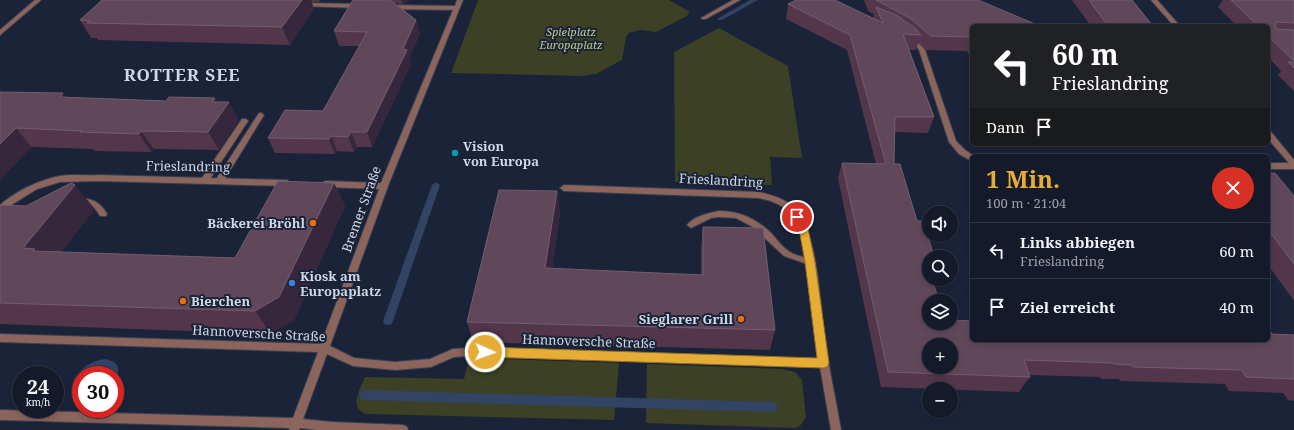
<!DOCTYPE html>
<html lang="de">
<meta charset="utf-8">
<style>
:root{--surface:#141a2a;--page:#212736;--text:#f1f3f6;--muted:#9da1a8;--line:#333847;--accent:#e5ad36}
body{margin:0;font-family:"Noto Serif",serif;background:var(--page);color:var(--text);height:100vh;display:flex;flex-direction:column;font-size:15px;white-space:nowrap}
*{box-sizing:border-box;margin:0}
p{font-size:13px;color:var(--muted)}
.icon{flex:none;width:22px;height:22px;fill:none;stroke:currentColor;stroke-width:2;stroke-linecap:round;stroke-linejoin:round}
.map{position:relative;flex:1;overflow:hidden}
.details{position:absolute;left:970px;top:154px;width:300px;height:188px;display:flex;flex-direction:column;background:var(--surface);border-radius:6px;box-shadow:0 2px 6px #0003,0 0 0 1px var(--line)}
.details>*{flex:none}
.top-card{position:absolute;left:970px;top:24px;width:300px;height:122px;border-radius:6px;box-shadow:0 2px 6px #0003,0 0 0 1px var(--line);background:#202124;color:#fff;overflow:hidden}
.controls{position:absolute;left:922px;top:206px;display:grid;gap:8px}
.controls a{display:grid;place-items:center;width:36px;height:36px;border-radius:50%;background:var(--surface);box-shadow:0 2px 6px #0003,0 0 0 1px var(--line);font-size:20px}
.speed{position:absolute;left:12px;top:366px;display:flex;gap:8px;font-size:20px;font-weight:700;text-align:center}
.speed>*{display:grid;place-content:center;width:52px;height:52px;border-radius:50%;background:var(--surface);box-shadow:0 2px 6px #0003,0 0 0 1px var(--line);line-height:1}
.speed small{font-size:10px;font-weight:400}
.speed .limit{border:6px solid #d22;background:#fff;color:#111}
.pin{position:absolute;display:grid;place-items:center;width:34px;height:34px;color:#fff;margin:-17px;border:2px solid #fff;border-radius:50%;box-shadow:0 1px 4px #0007}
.me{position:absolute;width:44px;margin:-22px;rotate:92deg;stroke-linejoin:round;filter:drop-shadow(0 0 3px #0008)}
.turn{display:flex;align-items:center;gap:14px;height:84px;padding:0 16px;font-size:18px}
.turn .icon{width:52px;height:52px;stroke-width:2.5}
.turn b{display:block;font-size:28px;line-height:34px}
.then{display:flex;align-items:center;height:38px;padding:0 16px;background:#0003;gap:8px;font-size:15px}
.round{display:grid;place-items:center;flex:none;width:42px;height:42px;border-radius:21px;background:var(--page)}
.head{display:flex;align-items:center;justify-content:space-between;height:68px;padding:0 16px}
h1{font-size:24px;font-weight:700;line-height:30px;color:var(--accent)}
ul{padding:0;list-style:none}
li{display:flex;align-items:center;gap:12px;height:56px;padding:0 16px;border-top:1px solid var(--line)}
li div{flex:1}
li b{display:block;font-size:15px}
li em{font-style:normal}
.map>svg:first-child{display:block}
</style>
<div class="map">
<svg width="1294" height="430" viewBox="0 0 1294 430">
<rect width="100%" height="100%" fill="#1a2338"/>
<!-- green -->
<path fill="#3c4024" d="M478 0H669L690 12 687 16 656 32 640 30 629 33 626 37 622 60 596 74 580 76 451 73Z
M719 28 788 66 802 158 770 157 772 185 675 182 674 52Z
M469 358 619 363 614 420 367 414C348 409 360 389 365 377L464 379Z
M647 364 782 369 795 372 802 380 806 417 800 426 795 428 646 423Z"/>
<!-- water -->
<path fill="#324463" d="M105 359C117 361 122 368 115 379V375H81V396C61 391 79 369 89 364 94 361 100 360 105 359Z"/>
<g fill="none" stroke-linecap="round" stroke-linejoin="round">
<!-- stream -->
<path fill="#324463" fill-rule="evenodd" d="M750 0H758L722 20H718L717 19Z
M436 182 440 185 393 321 392 324 388 325 384 324 383 321 432 185Z
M365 390 772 402 776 403 778 407 776 411 772 412 365 400 361 399 359 395 361 391Z"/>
<defs>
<path id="service" d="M259 113H261L264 115 223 182H217L216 180 217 178Z
M242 119H246L248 121 208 182H202L201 180 202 178Z
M78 198C92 198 100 202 107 214L106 216H100C93 203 88 206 75 203L74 201Z
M719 211C740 211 757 219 772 234 777 240 782 247 790 252 796 256 805 257 813 260L814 262 813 264 810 265 784 256 753 227 736 218 719 217 711 218 691 228 687 225C694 216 709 213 719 211Z"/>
<path id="minor" d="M35 0H41L0 35V30Z
M457 0H463L388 186 330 346 354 358 395 362 430 359 453 349 469 348 819 359C816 342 814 326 812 310 810 285 807 236 793 216 784 205 771 200 758 198L564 191 560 188 564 185 758 192C773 195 789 200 798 212 818 238 820 306 825 340 829 370 836 400 841 430H831L820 367 469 356 454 357 431 367 395 370 353 366 327 354 303 419 332 422 403 425 407 427 408 430H317L300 428 299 430H289L290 428 0 420V410L293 418 318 352 0 342V334L321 344 379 189 325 187 321 184 325 181 381 183 453 10 389 9 386 7 389 5 455 6Z
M733 0H740L706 19H702L701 18Z
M1151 0H1157L1180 26H1174Z
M303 3 359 4 362 6 359 8 301 6V4Z
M910 36 919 42 925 50 956 141 965 150 974 156H972V161L959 154 949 142 919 50 915 44 907 38Z
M1268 132H1271L1294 160V169H1268V163H1289L1268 139Z
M98 175 287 180 291 183 287 186 98 181 60 182 37 189 0 212V205C16 191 39 180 60 176 72 174 86 176 98 175Z"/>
</defs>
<!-- service casing -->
<use href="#service" stroke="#374054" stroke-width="2"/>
<!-- minor casing -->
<use href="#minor" stroke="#374054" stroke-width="2"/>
<!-- service -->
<use href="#service" fill="#8b645c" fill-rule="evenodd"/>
<!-- minor -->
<use href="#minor" fill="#8b645c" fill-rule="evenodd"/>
</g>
<!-- wall -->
<path fill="#53364a" d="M102 0H320L319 2H311L314 9 290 45 98 40 97 38H91L80 20Z
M353 0H410L402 4 395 3 416 20 420 34 409 59 411 64 372 147H357L354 152 337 151 335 154 275 153 268 138 323 111 360 46H339L334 31Z
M864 0H978L972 26V61L967 51 926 50 918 43 916 50H909L934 117 928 133 895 132 894 164 917 221 933 253 931 257H929V262L928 264 929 323 1294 335V401L1288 400 1283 393 1229 391 1225 384 1120 381 1119 379H1101L1100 377 1029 375 1030 377 1019 392 881 387 838 178 842 163 876 164 847 50 786 19 788 4 873 18 874 14 868 11Z
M1072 0H1132L1153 26H1091Z
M1223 0H1294V91L1278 75 1281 71 1268 57V26H1237L1218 7Z
M0 92 66 97 166 101 215 98 217 102 239 120 219 150 154 149 151 152 94 151 93 149 31 147 0 180Z
M1268 173 1294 196V301L1268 265Z
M334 183 345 206 294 320 271 334 0 324V206L95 209 61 252 235 258Z
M557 191 560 213 552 269 701 275V248L703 227 775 330 770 350 473 342 467 322Z"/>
<!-- shaded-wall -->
<path fill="#37273c" d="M302 0H311L314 9 290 45 282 27Z
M401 0H410L402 4Z
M416 20 420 34 409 59 411 64 372 147 367 132 403 49Z
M63 93 77 112 60 97Z
M215 98 222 112 229 102 239 120 219 150 208 132 212 102Z
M16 128 31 147 0 180V144Z
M141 131 154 149 151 152 139 134Z
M351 132 357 147 354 152 348 137Z
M331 136 337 151 335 154 329 139Z
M334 183 345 206 294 320 271 334 255 311Z
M75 185 95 209 51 265 23 248Z
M557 191 560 213 549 289 545 268Z"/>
<!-- building -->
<path fill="#61475a" stroke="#725e70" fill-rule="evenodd" d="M102 0H302L282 27 87 23 90 21 80 20Z
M353 0H390L416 20 403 49 407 50 367 132H351L348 137 331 136 329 139 268 138 285 110 323 111 367 32 334 31Z
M796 0H835L883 23 876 7 896 15 916 29 921 35 903 34 934 117H895L894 164H900L917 221H923L933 253H925L929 268V279H932L939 301H929V323H951V320L972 321V340H1268V328L1272 334 1294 335V379L1246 377 1242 370 1133 367 1132 365 1114 364 1113 363 1024 360 1030 377 888 372 842 163 886 164 850 35 788 4ZM929 345H951V367H929Z
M876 0H978L1040 26H972V37L931 36 910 18Z
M1089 0H1132L1153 26H1108Z
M1231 0H1294V23L1277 22 1275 24 1276 29 1294 30V61L1268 36V26H1258Z
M1288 62H1294V68Z
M0 92 63 93 60 97 166 101 169 97 215 98 212 102H229L208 132 141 131 139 134 80 132 82 131 16 128 0 144Z
M1268 173H1275L1294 196V264L1268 229Z
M278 181 334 183 279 297 255 311 0 303V206L1 205 26 206 71 183 75 185 23 248 35 249 33 251 235 258Z
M499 190 557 191 545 268 703 275V227L763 228 775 330 467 322Z"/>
<!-- route -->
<path fill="#e5ad36" stroke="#957023" d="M797 213 801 214 808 229 815 262 829 363 827 367 823 368 485 357 481 355 480 352 481 349 485 347 817 358 805 262 799 229 793 217Z"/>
<!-- markers -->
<circle fill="#0f9aa8" stroke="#1a2338" stroke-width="1.5" cx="455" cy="153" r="4"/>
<g fill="#e8710a" stroke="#1a2338" stroke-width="1.5">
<circle cx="313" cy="223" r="4"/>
<circle cx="183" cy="301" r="4"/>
<circle cx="741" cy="319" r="4"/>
</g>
<circle fill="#3f7fe0" stroke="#1a2338" stroke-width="1.5" cx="292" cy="283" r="4"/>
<g text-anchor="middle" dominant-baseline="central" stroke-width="4" stroke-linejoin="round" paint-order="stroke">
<!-- far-park labels -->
<g font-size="11" font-style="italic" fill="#c1ca88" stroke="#1a2338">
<text x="571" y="31">Spielplatz<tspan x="571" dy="13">Europaplatz</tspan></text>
</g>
<!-- poi labels -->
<g font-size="13" font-weight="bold" fill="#d0d7e5" stroke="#1a2338" text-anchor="start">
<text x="463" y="146">Vision<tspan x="463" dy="15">von Europa</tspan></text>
<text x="305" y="223" text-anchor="end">Bäckerei Bröhl</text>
<text x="300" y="276">Kiosk am<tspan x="300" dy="15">Europaplatz</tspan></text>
<text x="191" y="301">Bierchen</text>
<text x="733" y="319" text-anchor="end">Sieglarer Grill</text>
</g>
<!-- street labels -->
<g font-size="13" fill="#d0d7e5" stroke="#1a2338">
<text transform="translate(188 166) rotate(1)">Frieslandring</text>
<text transform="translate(721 180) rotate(3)">Frieslandring</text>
<text transform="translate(361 209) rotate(-70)">Bremer Straße</text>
<text transform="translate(259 333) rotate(3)">Hannoversche Straße</text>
<text transform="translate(589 341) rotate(2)">Hannoversche Straße</text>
</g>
<!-- district labels -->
<g font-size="17" font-weight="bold" letter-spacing="1" fill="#d0d7e5" stroke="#1a2338">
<text x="182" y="74">ROTTER SEE</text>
</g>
</g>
</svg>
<div class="controls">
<a><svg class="icon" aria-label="sound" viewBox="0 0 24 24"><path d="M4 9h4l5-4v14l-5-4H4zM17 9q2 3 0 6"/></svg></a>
<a><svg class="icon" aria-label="search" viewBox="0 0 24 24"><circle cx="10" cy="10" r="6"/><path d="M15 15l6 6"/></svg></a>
<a><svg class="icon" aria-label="layers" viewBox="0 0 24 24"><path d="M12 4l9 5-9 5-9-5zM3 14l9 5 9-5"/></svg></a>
<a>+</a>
<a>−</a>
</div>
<div class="speed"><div>24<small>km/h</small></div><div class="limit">30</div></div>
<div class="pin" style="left:797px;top:217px;background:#d93025"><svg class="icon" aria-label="arrive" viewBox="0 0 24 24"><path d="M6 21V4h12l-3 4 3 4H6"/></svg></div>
<svg class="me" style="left:485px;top:352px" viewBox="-20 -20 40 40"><circle r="17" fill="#e5ad36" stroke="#fff" stroke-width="3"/><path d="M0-11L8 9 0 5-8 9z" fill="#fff"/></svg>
<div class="top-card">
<div class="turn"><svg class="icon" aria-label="left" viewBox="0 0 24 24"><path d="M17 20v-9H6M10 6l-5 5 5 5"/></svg><div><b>60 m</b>Frieslandring</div></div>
<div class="then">Dann<svg class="icon" aria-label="arrive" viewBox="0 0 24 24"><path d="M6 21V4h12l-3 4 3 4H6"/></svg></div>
</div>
<section class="details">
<div class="head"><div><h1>1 Min.</h1><p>100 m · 21:04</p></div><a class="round" style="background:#d93025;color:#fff"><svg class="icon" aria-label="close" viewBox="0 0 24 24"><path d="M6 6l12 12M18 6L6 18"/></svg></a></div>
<ul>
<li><svg class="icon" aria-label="left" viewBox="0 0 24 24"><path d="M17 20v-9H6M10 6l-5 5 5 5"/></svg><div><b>Links abbiegen</b><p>Frieslandring</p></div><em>60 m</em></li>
<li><svg class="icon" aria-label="arrive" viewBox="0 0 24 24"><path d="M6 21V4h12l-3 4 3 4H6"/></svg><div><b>Ziel erreicht</b></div><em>40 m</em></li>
</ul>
</section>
</div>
